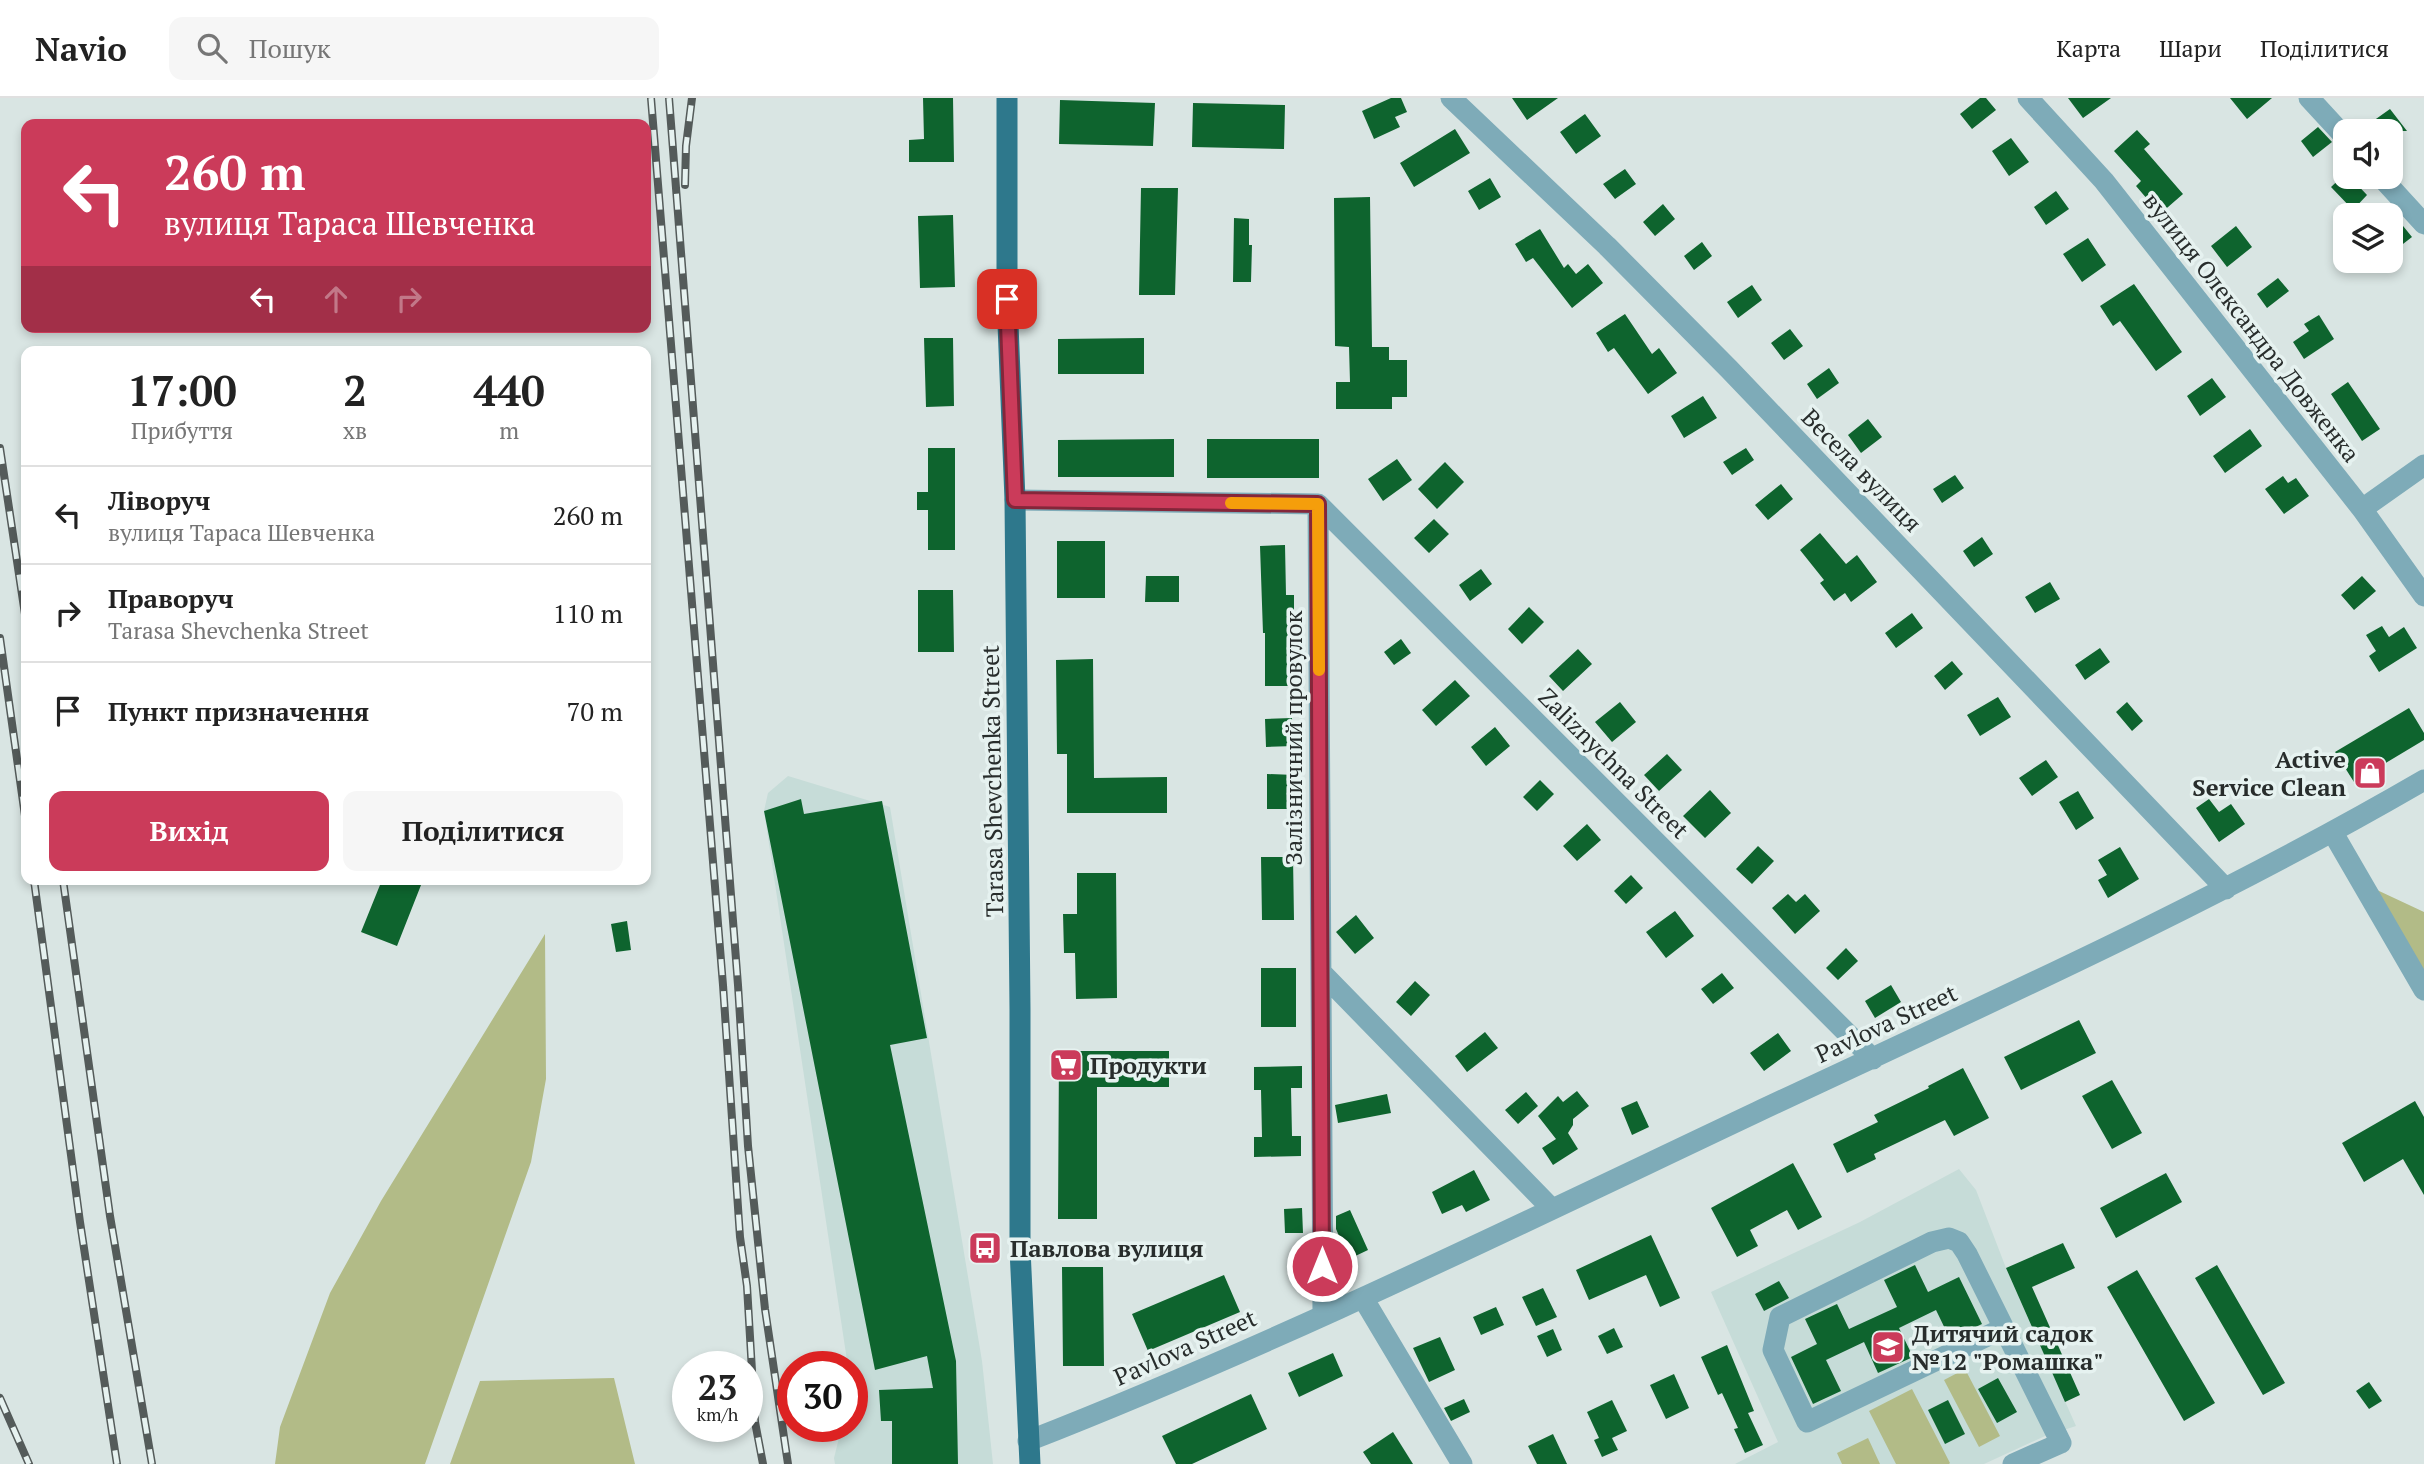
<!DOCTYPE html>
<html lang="uk">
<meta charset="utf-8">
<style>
:root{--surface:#fff;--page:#f6f6f6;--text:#222;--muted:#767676;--line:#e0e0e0;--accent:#cb3b5a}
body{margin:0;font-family:"PT Serif",serif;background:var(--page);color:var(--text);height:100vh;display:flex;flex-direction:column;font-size:26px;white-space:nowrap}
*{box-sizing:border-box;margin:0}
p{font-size:23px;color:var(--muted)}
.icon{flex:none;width:38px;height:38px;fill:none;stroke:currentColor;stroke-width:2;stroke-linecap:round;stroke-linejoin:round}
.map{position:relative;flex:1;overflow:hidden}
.drawer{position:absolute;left:21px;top:248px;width:630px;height:539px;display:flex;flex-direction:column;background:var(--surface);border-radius:14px;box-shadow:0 4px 10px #0003}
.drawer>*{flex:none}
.hud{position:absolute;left:21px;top:21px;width:630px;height:214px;border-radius:14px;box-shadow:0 4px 10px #0003;background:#cb3b5a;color:#fff;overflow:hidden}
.buttons{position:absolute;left:2333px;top:21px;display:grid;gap:14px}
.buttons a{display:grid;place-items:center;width:70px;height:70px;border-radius:14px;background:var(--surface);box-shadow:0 4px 10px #0003;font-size:35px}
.speed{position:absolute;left:672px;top:1253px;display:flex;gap:14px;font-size:35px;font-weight:700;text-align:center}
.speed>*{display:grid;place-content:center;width:91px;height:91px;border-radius:50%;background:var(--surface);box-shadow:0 4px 10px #0003;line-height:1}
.speed small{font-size:18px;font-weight:400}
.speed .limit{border:10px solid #d22;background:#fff;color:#111}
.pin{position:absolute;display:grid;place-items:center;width:60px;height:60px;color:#fff;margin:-30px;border-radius:14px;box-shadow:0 4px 10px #0006}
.me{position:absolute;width:77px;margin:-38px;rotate:0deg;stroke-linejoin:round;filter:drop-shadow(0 0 5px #0008)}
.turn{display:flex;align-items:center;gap:24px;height:147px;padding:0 28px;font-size:32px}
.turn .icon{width:91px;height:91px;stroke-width:2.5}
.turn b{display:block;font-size:49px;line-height:60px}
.lanes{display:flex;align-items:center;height:66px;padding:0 28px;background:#0003;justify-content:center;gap:35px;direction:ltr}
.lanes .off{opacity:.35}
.eta{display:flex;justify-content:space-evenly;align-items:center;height:119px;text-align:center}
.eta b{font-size:42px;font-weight:700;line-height:49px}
.button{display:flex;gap:14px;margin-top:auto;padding:14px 28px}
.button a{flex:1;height:80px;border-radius:14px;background:var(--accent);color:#fff;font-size:28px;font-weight:700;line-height:80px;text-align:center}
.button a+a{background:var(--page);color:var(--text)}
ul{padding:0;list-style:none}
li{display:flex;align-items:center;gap:21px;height:98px;padding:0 28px;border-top:2px solid var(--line)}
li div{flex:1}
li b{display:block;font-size:26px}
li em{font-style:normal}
header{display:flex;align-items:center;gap:42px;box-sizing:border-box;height:98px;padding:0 35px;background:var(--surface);border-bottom:2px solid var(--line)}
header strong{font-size:33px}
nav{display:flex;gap:38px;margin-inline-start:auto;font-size:24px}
.search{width:490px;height:63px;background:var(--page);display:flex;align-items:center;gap:18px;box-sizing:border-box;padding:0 24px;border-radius:14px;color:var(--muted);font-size:26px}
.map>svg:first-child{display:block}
</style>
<header>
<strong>Navio</strong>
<div class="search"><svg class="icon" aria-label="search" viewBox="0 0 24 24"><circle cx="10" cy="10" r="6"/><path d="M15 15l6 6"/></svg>Пошук</div>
<nav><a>Карта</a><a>Шари</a><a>Поділитися</a></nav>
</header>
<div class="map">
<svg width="2424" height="1366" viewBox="0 0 2424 1366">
<rect width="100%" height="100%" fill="#d9e5e3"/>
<!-- built -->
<path fill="#c6dcd8" d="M788 678 890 709 982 1263 993 1366H835L834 1360 842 1328H852V1269H848L764 713 768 695Z
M1959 1071 1976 1092 2006 1170 2076 1328 2045 1338 1984 1366H1735L1778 1344 1711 1194 1860 1124Z"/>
<!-- green -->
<path fill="#b2bb87" d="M2362 785 2424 814V892Z
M545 836 546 981 531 1064 425 1366H275L280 1329 330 1195 381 1103Z
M1965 1271 2000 1338 1979 1349 1944 1282Z
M614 1280 635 1366H450L480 1283Z
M1912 1291 1950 1365 1949 1366H1896L1869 1313Z
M1868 1340 1880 1366H1842L1837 1355Z"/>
<!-- building -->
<path fill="#0e642e" d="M923 0H953L954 64H909V42L924 41Z
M1391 0H1401L1407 14 1395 19 1400 29 1374 41 1362 13Z
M1512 0H1558L1527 22Z
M1980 0H1986L1996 12 1972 31 1960 16Z
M2068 0H2111L2083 20Z
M2230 0H2272L2247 21Z
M1060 2 1155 5 1153 48 1059 46Z
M1193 5 1285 7 1284 51 1192 49Z
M2390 11 2407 33H2359Z
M1585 16 1601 38 1576 56 1560 34Z
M2318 29 2332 44 2313 59 2301 43Z
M1455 31 1470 55 1414 89 1400 65Z
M2137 32 2150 46 2144 51 2183 96 2160 116 2136 88 2141 83 2114 53Z
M2011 40 2029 64 2009 78 1992 53Z
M1625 71 1636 86 1615 101 1603 86Z
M2345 76V79H2350L2367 97 2353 112 2331 89Z
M1490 80 1501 99 1479 112 1468 93Z
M1141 90H1178L1175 197H1139Z
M2056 93 2069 111 2046 127 2034 109Z
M1370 99 1372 249H1389V262H1407V299H1392V311H1336V284H1350L1349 249 1335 248 1334 100Z
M1663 106 1675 121 1655 138 1643 124Z
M2390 112 2412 139 2390 156Z
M953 117 955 189 920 190 918 118Z
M1234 120 1249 121V147H1252L1251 184H1233Z
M2236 128 2252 149 2227 169 2211 148Z
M1540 131 1564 170 1568 166 1576 176 1588 166 1603 185 1572 210 1533 160 1526 164 1515 146Z
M2088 140 2106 167 2082 184 2063 156Z
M1702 144 1712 158 1694 172 1684 158Z
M2278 180 2289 193 2267 210 2257 196Z
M2134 186 2182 254 2156 273 2120 223 2113 228 2100 208Z
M1752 187 1762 202 1738 220 1727 204Z
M1625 216 1652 256 1659 250 1677 275 1648 296 1614 250 1608 254 1596 235Z
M2319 217 2334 241 2304 261 2293 244 2309 233 2304 226Z
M1790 231 1803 248 1784 262 1771 245Z
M924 240H953L954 308 926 309Z
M1144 240V276H1058V241Z
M1829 270 1839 285 1817 301 1807 286Z
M2212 280 2226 299 2200 318 2187 298Z
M2348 284 2380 331 2362 343 2331 296Z
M1703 298 1717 320 1684 340 1671 318Z
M1868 321 1882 339 1861 355 1848 337Z
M2250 331 2262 348 2225 375 2213 358Z
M1174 341V379H1058V342Z
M1207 341H1319V380H1207Z
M928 350H955V452H928V412H917V394H928Z
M1746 350 1754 362 1732 377 1723 364Z
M1397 361 1412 382 1383 403 1368 381Z
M1445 364 1464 384 1437 411 1418 391Z
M1955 377 1964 390 1942 405 1933 391Z
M2283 378 2288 385 2296 380 2309 398 2284 416 2265 391Z
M1781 386 1793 401 1768 422 1755 407Z
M1434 421 1449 436 1429 455 1414 440Z
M1820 435 1846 466 1857 457 1877 484 1851 504 1845 495 1834 503 1820 485 1824 482 1800 452Z
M1982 439 1993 456 1974 469 1963 453Z
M1057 443H1105V500H1057Z
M1285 447 1286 497H1294V588H1265V535H1263L1260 448Z
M1481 471 1492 486 1470 503 1459 487Z
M1146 478H1179V504H1145Z
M2362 478 2376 493 2354 512 2341 497Z
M2050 484 2060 501 2035 515 2025 499Z
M918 492H953L954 554H918Z
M1529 509 1544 524 1522 546 1508 531Z
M1912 515 1923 530 1896 550 1885 535Z
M2382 528 2389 539 2404 529 2417 550 2379 574 2369 558 2376 553 2366 537Z
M1401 541 1411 555 1394 567 1384 554Z
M2100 550 2110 564 2085 582 2075 567Z
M1578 551 1592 566 1563 593 1549 578Z
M1093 561 1094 680 1167 679V715H1067V656H1057L1056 562Z
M1952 563 1963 576 1945 592 1934 578Z
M1455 582 1470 598 1436 628 1422 612Z
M1998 599 2011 619 1980 638 1967 617Z
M1620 604 1636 624 1612 644 1595 624Z
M2127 604 2143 623 2132 633 2116 614Z
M2409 610 2424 635V642L2354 684 2335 654Z
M1292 620 1294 648 1266 649 1265 621Z
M1495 629 1510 648 1486 668 1471 649Z
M1667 656 1682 672 1659 693 1644 677Z
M2046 662 2058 679 2032 698 2019 680Z
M1267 676 1295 677V711H1267Z
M1540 682 1554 696 1537 713 1523 699Z
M1710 692 1731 715 1705 740 1683 718Z
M2078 693 2094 720 2076 732 2059 704Z
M801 701 804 716 882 703 927 940 890 947 956 1263 958 1366H892V1323H881L879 1292 933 1290 927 1258 875 1272 764 713Z
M2209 701 2219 714 2231 706 2245 726 2219 744 2196 710Z
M1587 726 1601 742 1577 763 1563 748Z
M1758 748 1774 763 1752 786 1736 771Z
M2120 749 2139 781 2108 800 2098 782 2107 777 2098 762Z
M1261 759H1293L1294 822H1262Z
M1077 775H1116L1117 900 1076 901 1075 855H1064L1063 816H1077Z
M1631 777 1643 790 1626 806 1614 793Z
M382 782H423L397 848 361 834Z
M1788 796 1796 804 1805 796 1820 813 1795 836 1772 810Z
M1675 813 1694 838 1666 860 1646 834Z
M1356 817 1374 840 1355 856 1336 834Z
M627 823 631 852 616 854 611 826Z
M1846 850 1858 863 1838 882 1826 870Z
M1261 870H1296V929H1261Z
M1722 875 1734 890 1713 906 1701 891Z
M1415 883 1430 897 1411 918 1396 904Z
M1891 887 1901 904 1875 920 1865 903Z
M2079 922 2096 955 2021 992 2004 959Z
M1485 934 1498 950 1467 974 1455 958Z
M1778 935 1791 953 1764 973 1750 955Z
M1059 953H1169V989H1097V1121H1058Z
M1302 968V990H1291L1292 1038H1301V1058L1254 1059V1039H1262L1261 992H1254V969Z
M1963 970 1989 1020 1954 1038 1945 1022 1874 1056 1876 1061 1847 1075 1833 1046 1878 1024 1874 1017 1929 990 1928 988Z
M2112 982 2142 1035 2112 1051 2082 998Z
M1577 993 1589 1008 1573 1021V1027L1568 1035 1578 1051 1553 1067 1542 1050 1556 1041 1538 1018 1558 998 1563 1004Z
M1526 994 1538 1008 1518 1026 1505 1012Z
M1387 996 1391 1015 1338 1025 1335 1007Z
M1637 1003 1649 1029 1632 1037 1621 1010Z
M2415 1003 2424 1019V1097L2403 1061 2364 1084 2342 1045Z
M1793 1065 1822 1119 1798 1132 1787 1112 1750 1132 1758 1148 1737 1159 1711 1110Z
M1474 1072 1490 1102 1466 1114 1462 1107 1442 1116 1432 1094Z
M2166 1075 2182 1104 2116 1140 2100 1110Z
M1302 1110 1303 1135H1285L1284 1111Z
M1350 1112 1368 1152 1349 1161 1336 1131V1118Z
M1651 1137 1680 1200 1660 1209 1646 1177 1589 1202 1576 1172Z
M2063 1145 2075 1170 2032 1189 2080 1297 2065 1304 2006 1170Z
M1915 1167 1928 1194 1959 1179 1982 1226 1950 1241 1936 1212 1899 1230 1913 1259 1878 1275 1864 1244 1826 1262 1841 1293 1813 1306 1791 1259 1817 1246 1805 1221 1837 1206 1849 1231 1897 1209 1884 1182Z
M2217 1167 2285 1285 2263 1297 2195 1180Z
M1062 1169H1103L1104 1268H1063Z
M2137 1172 2215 1305 2184 1323 2107 1189Z
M1224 1177 1240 1214 1148 1253 1132 1216Z
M1779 1183 1789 1200 1764 1213 1755 1196Z
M1543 1190 1557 1219 1536 1228 1522 1199Z
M1496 1209 1504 1227 1481 1237 1473 1219Z
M1614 1230 1623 1249 1607 1256 1598 1238Z
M1553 1231 1562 1252 1547 1259 1537 1238Z
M1440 1239 1455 1272 1429 1284 1413 1250Z
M1727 1247 1754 1313 1748 1315 1763 1347 1745 1355 1734 1331 1738 1330 1722 1295 1718 1297 1701 1259Z
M1333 1255 1343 1278 1299 1299 1288 1275Z
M1674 1276 1689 1310 1666 1321 1650 1287Z
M1998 1280 2017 1314 1997 1325 1978 1291Z
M2369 1284 2382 1303 2369 1311 2356 1293Z
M1251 1296 1267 1331 1192 1366H1176L1162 1338Z
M1464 1301 1470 1314 1451 1323 1444 1310Z
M1612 1302 1627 1333 1612 1340 1618 1352 1602 1359 1594 1342 1599 1340 1587 1314Z
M1948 1302 1965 1336 1945 1346 1928 1312Z
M1393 1334 1413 1366H1371L1363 1354Z
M1553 1336 1567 1366H1537L1528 1348Z"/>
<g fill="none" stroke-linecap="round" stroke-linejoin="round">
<!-- minor -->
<path stroke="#7eabb8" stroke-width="21" d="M1451 0 1607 148 1729 271 2226 791
M2028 0 2104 83 2362 411 2424 498
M2309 0 2345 39
M2381 79 2424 126
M1015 402 1318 406
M1318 406 1323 1216
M1318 406 1873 961
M2362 411 2424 367
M2333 735 2424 892
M1321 874 1552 1111
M1363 1200 1462 1366
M2004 1230 1807 1324 1773 1252 1780 1219 1932 1144 1949 1140 1959 1144 1967 1156 2061 1345 2013 1366
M1028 1343C1276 1246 1516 1128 1757 1014 1982 908 2209 807 2424 682"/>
<!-- major -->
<path stroke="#2e788c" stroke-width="21" d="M1007 0V201L1015 402 1020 911V1151L1030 1366"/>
<defs>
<path id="rail" d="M651 0 723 887 740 1139 747 1188 755 1324 763 1366
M669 0 738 887 748 1048 765 1211 788 1366
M685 87 686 48 692 0
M0 350 26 523
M0 540 26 725
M34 782 80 1124 117 1366
M63 782 110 1118 152 1366
M0 1300 29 1366"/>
</defs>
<!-- rail casing -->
<use href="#rail" stroke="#545b5a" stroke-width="8"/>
<!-- rail -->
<use href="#rail" stroke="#e6f2f0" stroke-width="5" stroke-dasharray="16" stroke-linecap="butt"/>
</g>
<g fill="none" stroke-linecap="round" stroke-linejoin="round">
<defs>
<path id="route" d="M1007 201 1015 402 1318 406 1322 1168"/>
</defs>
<!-- route casing -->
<use href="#route" stroke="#84263a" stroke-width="18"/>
<!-- route -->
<use href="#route" stroke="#cb3b5a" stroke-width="12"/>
<!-- slow -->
<path stroke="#f59e0b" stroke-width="12" d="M1231 405 1318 406 1319 572"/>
</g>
<!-- icons -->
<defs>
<symbol id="shop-square" viewBox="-11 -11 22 22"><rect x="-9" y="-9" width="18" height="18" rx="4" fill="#cb3b5a" stroke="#e6f2f0"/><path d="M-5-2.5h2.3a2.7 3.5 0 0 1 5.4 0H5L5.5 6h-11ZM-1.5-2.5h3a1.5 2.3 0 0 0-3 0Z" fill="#fff"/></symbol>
<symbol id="supermarket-square" viewBox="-11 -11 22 22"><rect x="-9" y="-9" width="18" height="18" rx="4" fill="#cb3b5a" stroke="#e6f2f0"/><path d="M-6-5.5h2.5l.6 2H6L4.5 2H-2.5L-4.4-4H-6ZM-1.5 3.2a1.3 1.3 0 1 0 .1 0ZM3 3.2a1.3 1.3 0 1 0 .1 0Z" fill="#fff"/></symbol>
<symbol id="bus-square" viewBox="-11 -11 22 22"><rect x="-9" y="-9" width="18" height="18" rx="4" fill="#cb3b5a" stroke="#e6f2f0"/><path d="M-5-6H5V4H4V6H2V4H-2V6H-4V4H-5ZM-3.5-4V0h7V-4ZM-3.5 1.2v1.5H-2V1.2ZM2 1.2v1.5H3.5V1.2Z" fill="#fff"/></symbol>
<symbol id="school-square" viewBox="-11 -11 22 22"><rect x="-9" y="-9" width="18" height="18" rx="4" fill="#cb3b5a" stroke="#e6f2f0"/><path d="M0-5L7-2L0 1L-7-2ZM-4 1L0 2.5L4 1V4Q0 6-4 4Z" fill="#fff"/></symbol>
</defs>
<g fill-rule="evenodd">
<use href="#shop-square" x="2351" y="656" width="38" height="38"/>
<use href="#supermarket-square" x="1047" y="948" width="38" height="38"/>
<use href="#bus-square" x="966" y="1131" width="38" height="38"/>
<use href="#school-square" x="1869" y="1230" width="38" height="38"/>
</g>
<g text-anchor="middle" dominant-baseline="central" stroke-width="7" stroke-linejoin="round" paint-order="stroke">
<!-- street labels -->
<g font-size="24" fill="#282d2c" stroke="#e6f2f0">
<text transform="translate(2252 229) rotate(52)">вулиця Олександра Довженка</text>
<text transform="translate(1862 372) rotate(46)">Весела вулиця</text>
<text transform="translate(1293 640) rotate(-90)">Залізничний провулок</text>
<text transform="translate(1614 665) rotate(45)">Zaliznychna Street</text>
<text transform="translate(992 683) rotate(-91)">Tarasa Shevchenka Street</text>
<text transform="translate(1886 925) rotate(-25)">Pavlova Street</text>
<text transform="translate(1185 1249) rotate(-24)">Pavlova Street</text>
</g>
<!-- poi labels -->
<g font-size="24" font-weight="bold" fill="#282d2c" stroke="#e6f2f0" text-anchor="start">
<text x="2346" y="661" text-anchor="end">Active<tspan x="2346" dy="28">Service Clean</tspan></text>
<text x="1090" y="967">Продукти</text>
<text x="1010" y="1150">Павлова вулиця</text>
<text x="1912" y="1235">Дитячий садок<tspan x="1912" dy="28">№12 "Ромашка"</tspan></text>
</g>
</g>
</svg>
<div class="buttons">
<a><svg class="icon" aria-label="sound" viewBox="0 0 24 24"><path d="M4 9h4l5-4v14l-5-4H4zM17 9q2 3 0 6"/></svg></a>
<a><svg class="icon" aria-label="layers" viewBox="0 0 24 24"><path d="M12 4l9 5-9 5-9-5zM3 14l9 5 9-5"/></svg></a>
</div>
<div class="speed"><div>23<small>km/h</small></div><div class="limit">30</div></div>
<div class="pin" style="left:1007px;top:201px;background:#d93025"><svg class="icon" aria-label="arrive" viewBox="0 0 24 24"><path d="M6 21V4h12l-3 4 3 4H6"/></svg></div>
<svg class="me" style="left:1322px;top:1168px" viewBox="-20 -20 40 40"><circle r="17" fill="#cb3b5a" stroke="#fff" stroke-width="3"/><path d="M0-11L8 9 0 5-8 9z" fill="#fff"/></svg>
<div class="hud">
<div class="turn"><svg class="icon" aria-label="left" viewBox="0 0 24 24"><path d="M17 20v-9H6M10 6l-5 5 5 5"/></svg><div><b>260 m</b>вулиця Тараса Шевченка</div></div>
<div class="lanes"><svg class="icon" aria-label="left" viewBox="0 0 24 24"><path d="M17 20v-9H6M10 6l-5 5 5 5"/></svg><svg class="icon off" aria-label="ahead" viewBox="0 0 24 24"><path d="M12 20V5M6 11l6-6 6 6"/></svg><svg class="icon off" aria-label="right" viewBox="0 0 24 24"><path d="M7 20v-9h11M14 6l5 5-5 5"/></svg></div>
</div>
<section class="drawer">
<div class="eta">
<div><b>17:00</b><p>Прибуття</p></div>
<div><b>2</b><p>хв</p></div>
<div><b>440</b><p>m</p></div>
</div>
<ul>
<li><svg class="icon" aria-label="left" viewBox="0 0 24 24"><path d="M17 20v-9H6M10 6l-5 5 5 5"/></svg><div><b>Ліворуч</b><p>вулиця Тараса Шевченка</p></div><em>260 m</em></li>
<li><svg class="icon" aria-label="right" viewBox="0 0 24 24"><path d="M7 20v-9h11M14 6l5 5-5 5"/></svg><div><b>Праворуч</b><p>Tarasa Shevchenka Street</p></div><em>110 m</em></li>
<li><svg class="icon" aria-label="arrive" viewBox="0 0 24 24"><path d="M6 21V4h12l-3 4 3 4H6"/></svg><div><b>Пункт призначення</b></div><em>70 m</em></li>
</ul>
<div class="button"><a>Вихід</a><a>Поділитися</a></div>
</section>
</div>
